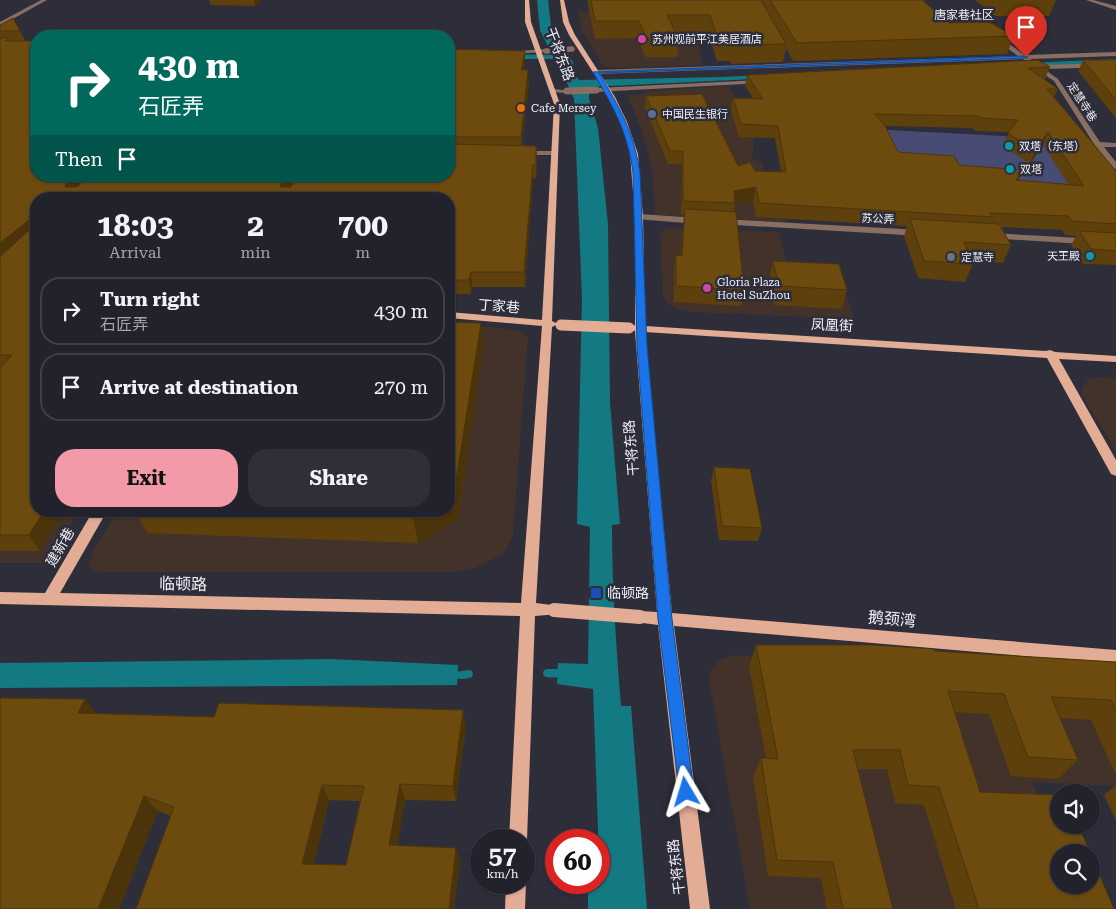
<!DOCTYPE html>
<meta charset="utf-8">
<style>
:root{--surface:#22222c;--page:#2e2f38;--text:#f1f3f6;--muted:#a2a4a9;--line:#3f3f48;--accent:#f39aa8}
body{margin:0;font-family:"Roboto Serif","Noto Sans SC",serif;background:var(--page);color:var(--text);height:100vh;display:flex;flex-direction:column;font-size:19px;white-space:nowrap}
*{box-sizing:border-box;margin:0}
p{font-size:16px;color:var(--muted)}
.icon{flex:none;width:28px;height:28px;fill:none;stroke:currentColor;stroke-width:2;stroke-linecap:round;stroke-linejoin:round}
.map{position:relative;flex:1;overflow:hidden}
.details{position:absolute;left:30px;top:192px;width:425px;height:325px;display:flex;flex-direction:column;background:var(--surface);border-radius:20px;box-shadow:0 1px 4px #0004,0 0 0 1px var(--line)}
.details>*{flex:none}
.top-card{position:absolute;left:30px;top:30px;width:425px;height:152px;border-radius:20px;box-shadow:0 1px 4px #0004,0 0 0 1px var(--line);background:#00695c;color:#fff;overflow:hidden}
.buttons{position:absolute;left:1050px;top:784px;display:grid;gap:10px}
.buttons a{display:grid;place-items:center;width:50px;height:50px;border-radius:50%;background:var(--surface);box-shadow:0 1px 4px #0004,0 0 0 1px var(--line);font-size:25px}
.speed{position:absolute;left:470px;top:829px;display:flex;gap:10px;font-size:25px;font-weight:700;text-align:center}
.speed>*{display:grid;place-content:center;width:65px;height:65px;border-radius:50%;background:var(--surface);box-shadow:0 1px 4px #0004,0 0 0 1px var(--line);line-height:1}
.speed small{font-size:12px;font-weight:400}
.speed .limit{border:8px solid #d22;background:#fff;color:#111}
.pin{position:absolute;display:grid;place-items:center;width:42px;height:42px;color:#fff;margin:-51px -21px;border-radius:50% 50% 50% 0;rotate:-45deg;box-shadow:0 0 5px #0007}
.pin .icon{rotate:45deg}
.me{position:absolute;width:55px;margin:-28px;rotate:353deg;stroke-linejoin:round;filter:drop-shadow(0 0 4px #0008)}
.turn{display:flex;align-items:center;gap:18px;height:105px;padding:0 25px;font-size:22px}
.turn .icon{width:65px;height:65px;stroke-width:2.5}
.turn b{display:block;font-size:35px;line-height:42px}
.then{display:flex;align-items:center;height:48px;padding:0 25px;background:#0003;gap:10px;font-size:19px}
.eta{display:flex;justify-content:space-evenly;align-items:center;height:85px;text-align:center}
.eta b{font-size:30px;font-weight:700;line-height:35px}
.action{display:flex;gap:10px;margin-top:auto;padding:10px 25px}
.action a{flex:1;height:58px;border-radius:20px;background:var(--accent);color:#111;font-size:20px;font-weight:700;line-height:58px;text-align:center}
.action a+a{background:var(--page);color:var(--text)}
ul{padding:0;list-style:none}
li{display:flex;align-items:center;gap:15px;height:68px;margin:0 10px 8px;padding:0 15px;border:2px solid var(--line);border-radius:20px}
li div{flex:1}
li b{display:block;font-size:19px}
li em{font-style:normal}
.map>svg:first-child{display:block}
</style>
<div class="map">
<svg width="1116" height="909" viewBox="0 0 1116 909">
<rect width="100%" height="100%" fill="#2d2e3a"/>
<!-- commercial -->
<path fill="#433229" d="M692 10 702 65 619 68 604 67 582 32 578 12Z
M729 86 755 134 752 160 763 162 762 178 778 179 786 222 655 215 652 169 641 128 627 95 647 94V91Z
M668 228 779 232 790 279 842 281 854 319 693 312 677 309 667 303 663 296 660 232Z
M449 323 508 329 522 332 528 337 513 535 504 553 474 568 453 572H101L91 569 89 563 93 552 117 511H449Z
M1098 377 1116 378V451L1082 395 1083 387 1088 380Z
M0 493 36 511H78L55 550 44 563H0Z
M735 655 1116 678V786L1032 782 1062 852H1059V885L1086 909H750L709 680 711 670 720 660Z"/>
<!-- green -->
<path fill="#484b73" d="M888 130 1079 140 1116 183 923 187C913 173 888 147 888 130Z"/>
<!-- water -->
<path fill="#137982" d="M537 0H548L551 26 574 64 571 69 579 80 721 77 1116 59V64L1027 66 589 87V99L598 128 608 224 610 402 620 524 612 525C612 585 616 645 621 706H631L647 909H588V885L600 884 593 689 557 684 558 663 588 664 590 527 577 524 582 299 574 99 568 85 554 59H449V53L552 55 540 30Z
M331 659 458 665 457 685 0 688V663Z"/>
<g fill="none" stroke-linecap="round" stroke-linejoin="round">
<!-- stream -->
<path fill="#137982" fill-rule="evenodd" d="M547 669H558L561 670 562 673 561 676C556 678 549 678 544 676L543 673 544 670Z
M469 670 472 671 473 674 472 677C467 679 460 680 455 678L454 675 455 672Z"/>
<!-- minor -->
<path fill="#896e62" fill-rule="evenodd" d="M41 0H47L0 26V22Z
M1086 0H1093L1116 6V10Z
M975 20 1025 55 1116 52V56L1030 59 1039 65 1116 63V67L1044 69 1058 79 1100 142 1116 143V147H1104L1116 162V169H1113L1094 144 1054 81 1036 69 1032 68V66L1023 59 596 74 593 72 596 70 1018 56 973 23Z
M420 34 423 36H416L417 35Z
M546 49 548 52 508 54 505 52Z
M761 80 763 83 596 92 593 90 596 88Z
M554 89 570 91 567 93 552 92Z
M518 151H554L558 153 554 155H518Z
M639 214 698 218 702 221 698 224 636 219V215Z
M721 219 921 230 925 233 921 236 718 224V220Z
M991 233 1116 240V246L988 238V234Z"/>
<!-- major -->
<path fill="#e3ac94" fill-rule="evenodd" d="M525 0H529L531 22 560 104 552 321 558 324 552 327 536 603 559 606 562 610 559 614 535 616 527 840 524 847V840H509L520 616 0 604V592L45 593 93 511H107L60 593 521 603 542 326 449 318V312L542 320 554 104 525 22Z
M560 0H564L569 22 575 35 615 97 627 122 638 154 643 217 645 326 1046 351 1050 350 1055 352 1116 356V362L1059 359 1116 460V476L1111 474 1047 358 645 332 672 613 1116 650V664L674 626 710 909H690L658 625 635 622 632 617 635 612 640 611 657 612 635 331 627 328 635 325V217L630 154 621 122 609 97 569 35 563 22Z
M524 877 526 882 525 909H505L506 882H524Z"/>
<!-- minor-bridge-far1 -->
<path stroke="#896e62" stroke-width="5.5" d="M546 51 572 49"/>
<!-- minor-bridge -->
<path stroke="#896e62" stroke-width="7" d="M567 91 596 90"/>
<!-- major-bridge-far1 -->
<path stroke="#e3ac94" stroke-width="11" d="M561 325 629 328"/>
<!-- major-bridge -->
<path stroke="#e3ac94" stroke-width="14" d="M554 610 640 617"/>
</g>
<!-- wall -->
<path fill="#5e400d" fill-rule="evenodd" d="M209 0H262L255 6 211 5Z
M587 0H922L949 23 1014 36 1007 54 793 61 786 48 783 62 731 64 729 61H717L708 32H676L679 39 677 57H645L638 38 595 39Z
M975 0H1056L1049 16H995Z
M0 25 20 31 25 41 36 176H449V49L525 61 524 70 529 81 522 145 537 158 536 178H533L525 287H472L471 294H449V199H36L40 551H0Z
M1083 60H1116V118L1078 71Z
M1050 67 1045 79H1044L1058 89 1054 97 1116 171V265L1083 264 1071 245 1076 236 1065 235 1062 230 1001 227 1011 245 1003 263 971 260 973 264 965 282 918 278 904 236 907 226 756 217 753 201 735 204 734 211 744 290 741 306 674 302V271L676 255 681 256 684 215 681 214 682 164H668L645 108 646 96 738 166 755 171 781 172 775 138 739 137 731 110 733 98H753L745 86 747 75ZM885 126 973 128 975 131 1009 132 1003 146 1030 164 1043 145 1068 184 1018 180 959 165 898 152Z
M773 261 847 290 842 309 774 305 769 280Z
M483 348 458 519 418 543 147 533 135 511H449Z
M714 467 762 528 758 541 719 540 711 481Z
M756 645 935 651 1116 662V775L1091 720 1060 718 1078 760 1058 779 1011 776 989 714 954 712 980 792 1114 909H956L924 805 895 803 887 769H858L893 909H827L821 878 768 876 753 777 761 758H766L749 666Z
M463 710 466 727 456 801 405 800 397 846 456 848 460 862 454 909H136L171 816 158 811 119 909 97 714 214 717ZM329 800 360 801 346 865 314 864Z
M1116 785V821L1104 795Z"/>
<!-- shaded-wall -->
<path fill="#4c340a" d="M254 0H262L255 6Z
M525 51V61L522 81 521 70Z
M528 70 529 81 521 149V137Z
M1048 132 1043 145 1030 164 1035 151Z
M536 146 537 158 536 178Z
M533 165V178L525 287 524 272Z
M1023 170 1017 183 1016 180Z
M74 176H94L72 198 65 187 66 184Z
M286 176H293L294 181 285 199 280 187Z
M756 187 753 201 735 204 734 191Z
M30 219 36 231 0 264V243Z
M471 272 472 287 471 294 469 280Z
M481 323 483 348 458 519 418 543 413 517 423 511H449V496Z
M44 511H64L40 551 29 535Z
M85 699 99 716 78 713Z
M463 710 466 727 456 801 453 786Z
M400 784 405 800 395 860 389 845Z
M322 785 329 800 311 878 302 864Z
M144 796 158 811 119 909H98Z
M456 848 460 862 454 909H449Z"/>
<!-- building -->
<path fill="#6d4b0f" stroke="#4c340a" fill-rule="evenodd" d="M591 0H761L786 44 734 45 732 43 719 42 710 15H667L679 39H647L639 21H595Z
M770 0H922L949 23 989 22 1014 36 797 43Z
M13 18 20 31H0V25Z
M0 38H9L5 41H36V176H74L66 184 65 187H77L89 176H286L280 187H291L298 176H449V144L536 146V165H533L524 272H471L469 280H449V199H36V511H44L29 535H0V368L12 355H0V257L30 229V219L0 243Z
M449 49 525 51 521 70H528L521 137H449Z
M1038 60 1050 67 1028 68 1058 89H1047L1116 171V224L1072 221 1068 216 990 213 993 217 759 203 756 187 734 191 735 203 683 201V151H670L646 96 702 94 738 166 750 162 755 171 786 172 778 126 741 124 733 98 763 99 747 75ZM875 114 978 116 979 118 1018 120 1008 133 1035 151 1048 132 1084 186 1016 180 1023 170 959 165 954 156 898 152 885 126Z
M1083 60H1116V100Z
M685 209 736 212 744 290 676 286V255L682 256Z
M910 219 999 224 1011 245 964 242 973 264 924 261Z
M1079 231 1116 233V251L1091 249Z
M773 261 839 264 847 290 779 286Z
M449 322 481 323 454 493 449 496Z
M714 467 750 469 762 528 722 526Z
M248 511H423L413 517Z
M756 645H872L934 649 935 651 1116 662V711L1111 700 1051 697 1078 760 1028 757 1004 694 948 691 980 792 1059 795V825H1078L1090 852H1059V885H1091V855L1114 909H979L939 787 908 785 900 750H853L893 909H843L833 862 777 860 761 758 778 759Z
M0 698 85 699 78 713 214 717 219 703 463 710 453 786 400 784 389 845 456 848 449 909H136L174 807 144 796 98 909H0ZM322 785 364 786 346 865 302 864Z"/>
<!-- route -->
<path fill="#1a73e8" stroke="#114b97" d="M1026 56 1028 58 599 73C620 108 634 132 640 173L647 346 672 619 694 792 691 798 686 801 680 798 658 619 637 346 633 173C628 131 613 107 593 72Z"/>
<!-- markers -->
<g fill="#d1479c" stroke="#2d2e3a" stroke-width="2">
<circle cx="642" cy="39" r="5"/>
<circle cx="707" cy="288" r="5"/>
</g>
<circle fill="#e8710a" stroke="#2d2e3a" stroke-width="2" cx="521" cy="108" r="5"/>
<circle fill="#5c6f8a" stroke="#2d2e3a" stroke-width="2" cx="652" cy="114" r="5"/>
<g fill="#0f9aa8" stroke="#2d2e3a" stroke-width="2">
<circle cx="1009" cy="146" r="5"/>
<circle cx="1010" cy="169" r="5"/>
<circle cx="1090" cy="256" r="5"/>
</g>
<circle fill="#6b7280" stroke="#2d2e3a" stroke-width="2" cx="951" cy="257" r="5"/>
<rect fill="#1a4fb4" stroke="#2d2e3a" stroke-width="2" x="590" y="587" width="12" height="12" rx="2.5"/>
<g text-anchor="middle" dominant-baseline="central" stroke-width="5" stroke-linejoin="round" paint-order="stroke">
<!-- far-poi labels -->
<g font-size="11" fill="#eff0f8" stroke="#2d2e3a" text-anchor="start">
<text x="652" y="39">苏州观前平江美居酒店</text>
<text x="531" y="108">Cafe Mersey</text>
<text x="662" y="114">中国民生银行</text>
<text x="1019" y="146">双塔（东塔）</text>
<text x="1020" y="169">双塔</text>
<text x="1080" y="256" text-anchor="end">天王殿</text>
<text x="961" y="257">定慧寺</text>
<text x="717" y="282">Gloria Plaza<tspan x="717" dy="13">Hotel SuZhou</tspan></text>
</g>
<!-- far-street labels -->
<g font-size="11" fill="#eff0f8" stroke="#2d2e3a">
<text transform="translate(1082 102) rotate(57)">定慧寺巷</text>
<text transform="translate(878 219) rotate(3)">苏公弄</text>
</g>
<!-- far-neighbourhood labels -->
<g font-size="12" fill="#eff0f8" stroke="#2d2e3a">
<text x="964" y="15">唐家巷社区</text>
</g>
<!-- street labels -->
<g font-size="14" fill="#eff0f8" stroke="#2d2e3a">
<text transform="translate(560 54) rotate(69)">干将东路</text>
<text transform="translate(499 306) rotate(5)">丁家巷</text>
<text transform="translate(832 325) rotate(3)">凤凰街</text>
<text transform="translate(631 448) rotate(-95)">干将东路</text>
<text transform="translate(60 547) rotate(-60)">建新巷</text>
<text transform="translate(676 867) rotate(-97)">干将东路</text>
</g>
<!-- poi labels -->
<g font-size="14" fill="#eff0f8" stroke="#2d2e3a" text-anchor="start">
<text x="607" y="593">临顿路</text>
</g>
<!-- near-street labels -->
<g font-size="16" fill="#eff0f8" stroke="#2d2e3a">
<text transform="translate(183 584) rotate(1)">临顿路</text>
<text transform="translate(892 619) rotate(5)">鹅颈湾</text>
</g>
</g>
</svg>
<div class="buttons">
<a><svg class="icon" aria-label="sound" viewBox="0 0 24 24"><path d="M4 9h4l5-4v14l-5-4H4zM17 9q2 3 0 6"/></svg></a>
<a><svg class="icon" aria-label="search" viewBox="0 0 24 24"><circle cx="10" cy="10" r="6"/><path d="M15 15l6 6"/></svg></a>
</div>
<div class="speed"><div>57<small>km/h</small></div><div class="limit">60</div></div>
<div class="pin" style="left:1026px;top:57px;background:#d93025"><svg class="icon" aria-label="arrive" viewBox="0 0 24 24"><path d="M6 21V4h12l-3 4 3 4H6"/></svg></div>
<svg class="me" style="left:686px;top:792px" viewBox="-20 -20 40 40"><path d="M0-17L14 15 0 8-14 15z" fill="#1a73e8" stroke="#fff" stroke-width="4"/></svg>
<div class="top-card">
<div class="turn"><svg class="icon" aria-label="right" viewBox="0 0 24 24"><path d="M7 20v-9h11M14 6l5 5-5 5"/></svg><div><b>430 m</b>石匠弄</div></div>
<div class="then">Then<svg class="icon" aria-label="arrive" viewBox="0 0 24 24"><path d="M6 21V4h12l-3 4 3 4H6"/></svg></div>
</div>
<section class="details">
<div class="eta">
<div><b>18:03</b><p>Arrival</p></div>
<div><b>2</b><p>min</p></div>
<div><b>700</b><p>m</p></div>
</div>
<ul>
<li><svg class="icon" aria-label="right" viewBox="0 0 24 24"><path d="M7 20v-9h11M14 6l5 5-5 5"/></svg><div><b>Turn right</b><p>石匠弄</p></div><em>430 m</em></li>
<li><svg class="icon" aria-label="arrive" viewBox="0 0 24 24"><path d="M6 21V4h12l-3 4 3 4H6"/></svg><div><b>Arrive at destination</b></div><em>270 m</em></li>
</ul>
<div class="action"><a>Exit</a><a>Share</a></div>
</section>
</div>
